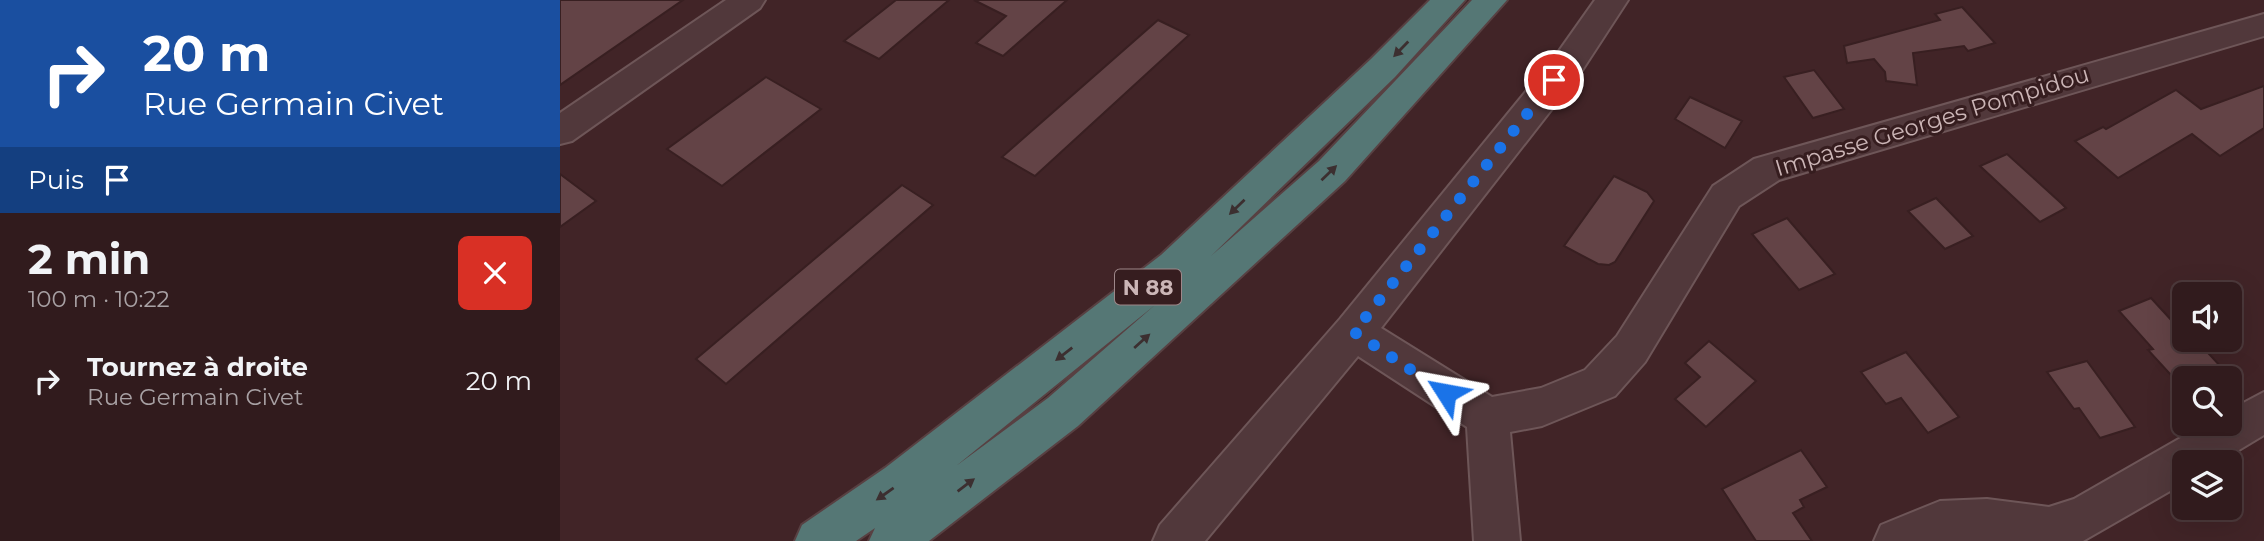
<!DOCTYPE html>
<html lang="fr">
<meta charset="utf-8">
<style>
:root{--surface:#311b1d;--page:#3d282a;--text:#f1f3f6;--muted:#a8a1a4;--line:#4c393b}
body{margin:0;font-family:Montserrat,sans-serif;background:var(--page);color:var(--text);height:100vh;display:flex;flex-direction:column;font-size:26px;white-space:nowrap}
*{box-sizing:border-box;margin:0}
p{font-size:23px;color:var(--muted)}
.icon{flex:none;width:38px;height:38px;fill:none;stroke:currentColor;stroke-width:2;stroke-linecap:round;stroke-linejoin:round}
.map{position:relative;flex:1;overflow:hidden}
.panel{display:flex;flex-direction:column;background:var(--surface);width:560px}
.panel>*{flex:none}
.hud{background:#1a4fa0;color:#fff;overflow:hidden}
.tools{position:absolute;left:1612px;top:282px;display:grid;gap:14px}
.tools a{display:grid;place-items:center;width:70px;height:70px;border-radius:10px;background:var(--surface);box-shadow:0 7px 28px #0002,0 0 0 2px var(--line);font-size:35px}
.pin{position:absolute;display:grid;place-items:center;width:60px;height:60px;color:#fff;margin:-30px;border:4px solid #fff;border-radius:50%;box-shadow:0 2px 7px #0007}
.me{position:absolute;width:77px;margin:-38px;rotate:304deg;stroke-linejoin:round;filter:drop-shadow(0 0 5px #0008)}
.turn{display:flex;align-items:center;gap:24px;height:147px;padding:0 28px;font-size:32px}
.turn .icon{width:91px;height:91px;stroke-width:2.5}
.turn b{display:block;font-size:49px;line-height:60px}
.then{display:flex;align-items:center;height:66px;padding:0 28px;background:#0003;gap:14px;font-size:26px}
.round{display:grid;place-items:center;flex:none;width:74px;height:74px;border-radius:10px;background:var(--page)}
.overview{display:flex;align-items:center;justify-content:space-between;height:119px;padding:0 28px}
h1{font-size:42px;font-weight:700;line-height:52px}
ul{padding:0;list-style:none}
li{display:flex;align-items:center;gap:21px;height:98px;padding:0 28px}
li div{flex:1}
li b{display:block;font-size:26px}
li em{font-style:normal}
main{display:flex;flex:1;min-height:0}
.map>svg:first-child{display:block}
</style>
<main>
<section class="panel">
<div class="hud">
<div class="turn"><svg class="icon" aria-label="right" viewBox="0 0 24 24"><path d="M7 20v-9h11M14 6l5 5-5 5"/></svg><div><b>20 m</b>Rue Germain Civet</div></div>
<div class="then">Puis<svg class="icon" aria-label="arrive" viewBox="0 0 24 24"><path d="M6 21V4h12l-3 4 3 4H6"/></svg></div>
</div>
<div class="overview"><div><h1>2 min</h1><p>100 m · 10:22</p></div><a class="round" style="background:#d93025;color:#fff"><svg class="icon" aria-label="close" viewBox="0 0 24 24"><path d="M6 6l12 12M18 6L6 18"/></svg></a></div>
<ul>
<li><svg class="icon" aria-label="right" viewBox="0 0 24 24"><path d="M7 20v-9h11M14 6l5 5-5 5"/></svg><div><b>Tournez à droite</b><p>Rue Germain Civet</p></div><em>20 m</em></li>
</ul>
</section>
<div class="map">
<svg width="1704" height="541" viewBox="0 0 1704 541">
<rect width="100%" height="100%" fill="#412427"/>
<!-- building -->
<path fill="#634346" stroke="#381f21" stroke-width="2" d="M0 0H123L0 85Z
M336 0H389L319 59 284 41Z
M414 0H507L443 56 416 43 446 16Z
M1402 7 1435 43 1408 51 1404 46 1353 53 1357 85 1326 81 1325 72 1314 59 1287 63 1284 46 1380 20 1375 14Z
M598 20 629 35 475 176 442 157Z
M1254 70 1284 109 1253 118 1224 77Z
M206 77 261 109 162 186 107 149Z
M1704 86V128L1660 156 1632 134 1558 178 1515 141 1543 127 1546 129 1616 90 1641 109Z
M1130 97 1182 121 1165 148 1115 119Z
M1447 154 1501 203 1506 208 1480 222 1420 166Z
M0 174 36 201 0 227Z
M1054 176 1087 192 1094 201 1055 262 1049 265 1038 264 1004 246Z
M342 185 373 205 166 384 136 359Z
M1376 198 1413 236 1385 249 1348 211Z
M1227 218 1275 274 1239 290 1192 234Z
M1591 298 1624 334V340L1633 344 1638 342 1663 369 1641 378H1624L1621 386 1588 350 1593 349 1559 311Z
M1149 341 1196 381 1146 427 1115 399 1140 377 1125 363Z
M1346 352 1399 417 1368 433 1341 398 1326 404 1301 372Z
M1527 361 1575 427 1540 438 1519 408 1514 409 1487 372Z
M1241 450 1267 487 1240 500 1244 507 1233 513 1252 541H1196L1162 489Z"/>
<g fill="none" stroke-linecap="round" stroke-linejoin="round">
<defs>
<path id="minor" d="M166 0H205L200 8 12 141 0 144V113Z
M1035 0H1068L1023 69 821 328 932 397 981 388 1025 370 1057 336 1153 186 1194 159 1704 14V36L1219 180 1179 206 1085 362 1055 396 982 426 950 432 960 541H914L907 427 798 356 645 541H593L600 525 780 319 999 51Z
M1704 392V435L1659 462H1624V483L1523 541H1314L1321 525 1380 501 1427 499 1489 507 1514 499 1645 424H1670V410Z"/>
<path id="highway" d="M870 0H905L835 77 651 256 759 161 912 0H947L785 181 518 426 369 541H309L315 528 296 541H235L242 525 325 468 601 255 811 59ZM595 305 488 398 396 466Z"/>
</defs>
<!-- minor casing -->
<use href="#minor" stroke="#6e5658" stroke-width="4"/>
<!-- highway casing -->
<use href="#highway" stroke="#584042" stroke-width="4"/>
<!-- minor -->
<use href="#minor" fill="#51383b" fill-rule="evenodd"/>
<!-- highway -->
<use href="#highway" fill="#557775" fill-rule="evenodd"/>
</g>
<!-- one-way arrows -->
<defs><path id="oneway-solid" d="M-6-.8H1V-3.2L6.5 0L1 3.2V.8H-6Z" transform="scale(1.75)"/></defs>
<g fill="#3c2f30">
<use href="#oneway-solid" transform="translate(841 49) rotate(134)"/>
<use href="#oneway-solid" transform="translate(769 173) rotate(-44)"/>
<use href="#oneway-solid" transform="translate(677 207) rotate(136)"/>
<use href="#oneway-solid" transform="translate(582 341) rotate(-42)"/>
<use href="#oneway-solid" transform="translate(504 354) rotate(142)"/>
<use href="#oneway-solid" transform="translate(406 485) rotate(-37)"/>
<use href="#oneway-solid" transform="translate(325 494) rotate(145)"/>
</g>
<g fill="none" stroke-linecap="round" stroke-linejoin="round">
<!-- route -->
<path stroke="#1a73e8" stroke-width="12" stroke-dasharray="0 21.6" d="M886 393 794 332 994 80"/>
</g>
<g text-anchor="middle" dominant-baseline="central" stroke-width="6" stroke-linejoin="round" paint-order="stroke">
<!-- shield labels -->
<rect fill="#361d1f" stroke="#9e8789" stroke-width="2" x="555" y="269.5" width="66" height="35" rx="5"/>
<g font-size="21" font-weight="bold" fill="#cbb5b6">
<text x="588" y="287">N 88</text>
</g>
<!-- street labels -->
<g font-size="23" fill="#cbb5b6" stroke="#361d1f">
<text transform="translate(1372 121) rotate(-17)">Impasse Georges Pompidou</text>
</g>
</g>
</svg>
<div class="tools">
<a><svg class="icon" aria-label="sound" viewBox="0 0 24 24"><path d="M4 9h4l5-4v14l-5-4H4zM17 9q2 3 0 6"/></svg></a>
<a><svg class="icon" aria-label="search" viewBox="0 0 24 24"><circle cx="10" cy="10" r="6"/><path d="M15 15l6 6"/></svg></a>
<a><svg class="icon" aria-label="layers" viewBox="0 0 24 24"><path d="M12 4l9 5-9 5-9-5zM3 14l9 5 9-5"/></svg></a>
</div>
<div class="pin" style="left:994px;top:80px;background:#d93025"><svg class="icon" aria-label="arrive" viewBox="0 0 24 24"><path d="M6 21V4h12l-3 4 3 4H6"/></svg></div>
<svg class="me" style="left:886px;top:393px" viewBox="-20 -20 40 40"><path d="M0-17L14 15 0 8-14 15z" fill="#1a73e8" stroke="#fff" stroke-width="4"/></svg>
</div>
</main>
